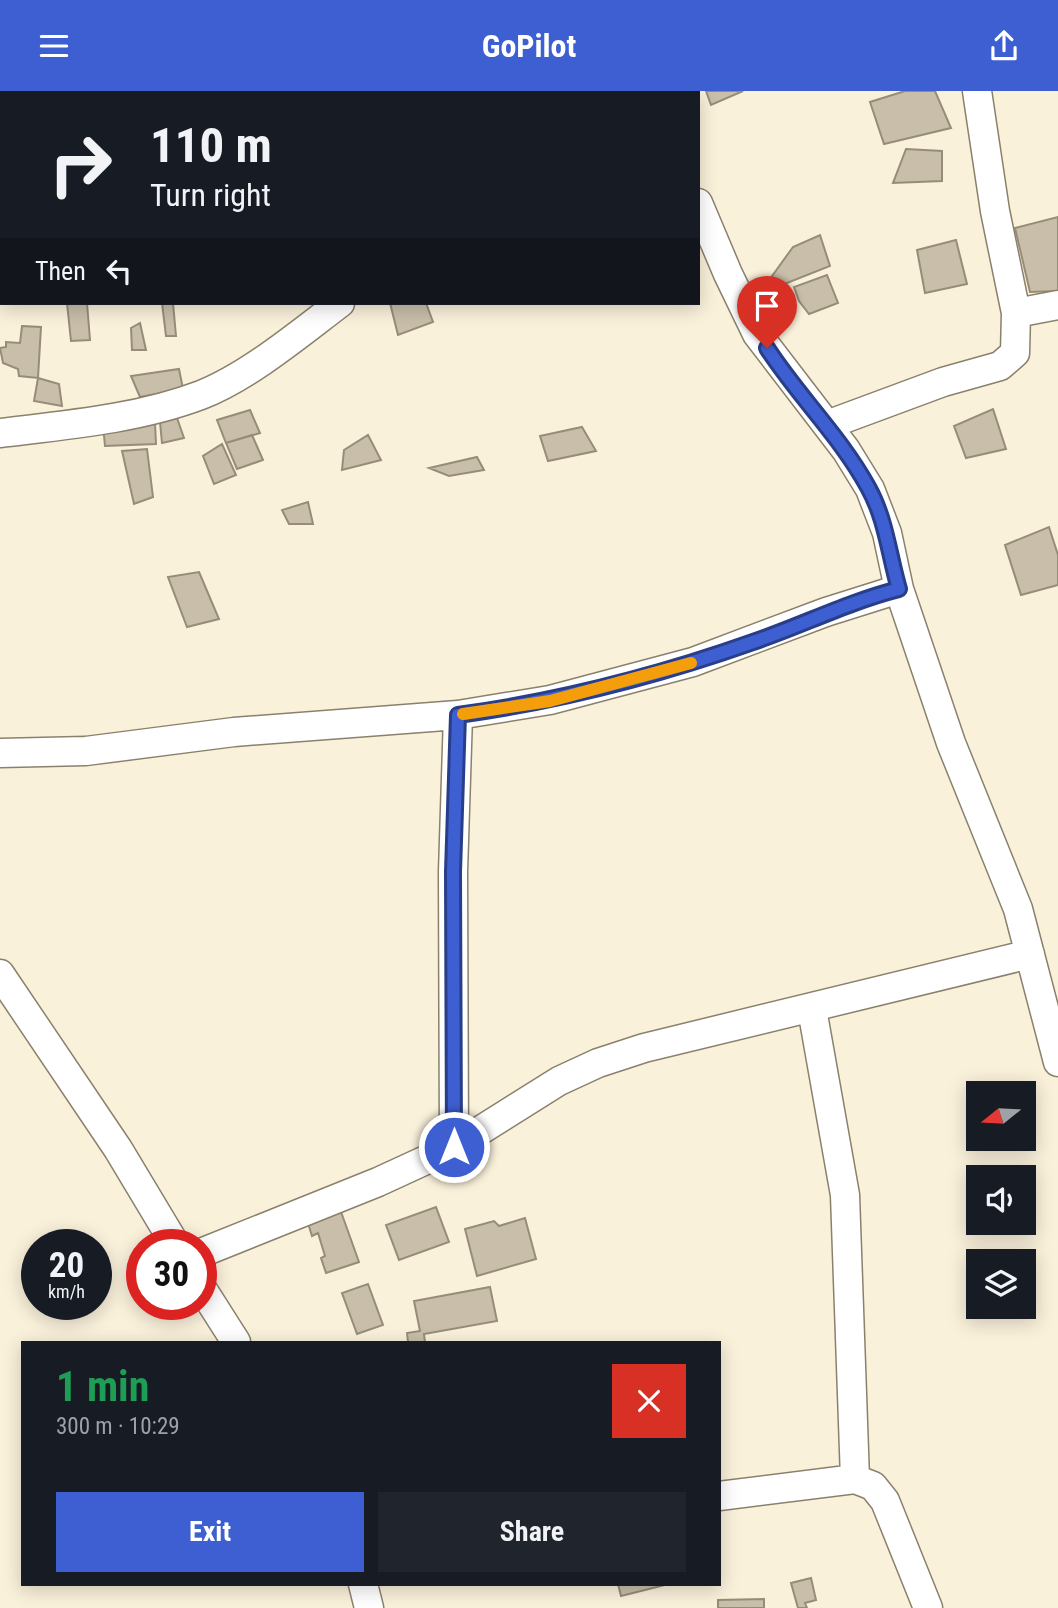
<!DOCTYPE html>
<meta charset="utf-8">
<style>
:root{--surface:#171b24;--page:#20242c;--text:#f1f3f6;--muted:#9ea1a6;--accent:#3d5fd1}
body{margin:0;font-family:"Roboto Condensed",sans-serif;background:var(--page);color:var(--text);height:100vh;display:flex;flex-direction:column;font-size:26px;white-space:nowrap}
*{box-sizing:border-box;margin:0}
p{font-size:23px;color:var(--muted)}
.icon{flex:none;width:38px;height:38px;fill:none;stroke:currentColor;stroke-width:2;stroke-linecap:round;stroke-linejoin:round}
.map{position:relative;flex:1;overflow:hidden}
.sheet{position:absolute;left:21px;top:1250px;width:700px;height:245px;display:flex;flex-direction:column;background:var(--surface);border-radius:0px;box-shadow:0 4px 18px #0003}
.sheet>*{flex:none}
.banner{position:absolute;left:0px;top:0px;width:700px;height:214px;box-shadow:0 4px 18px #0003;background:#171b24;color:var(--text);overflow:hidden}
.needle{width:46px;rotate:252deg}
.buttons{position:absolute;left:966px;top:990px;display:grid;gap:14px}
.buttons a{display:grid;place-items:center;width:70px;height:70px;border-radius:0px;background:var(--surface);box-shadow:0 4px 18px #0003;font-size:35px}
.speed{position:absolute;left:21px;top:1138px;display:flex;gap:14px;font-size:35px;font-weight:700;text-align:center}
.speed>*{display:grid;place-content:center;width:91px;height:91px;border-radius:50%;background:var(--surface);box-shadow:0 4px 18px #0003;line-height:1}
.speed small{font-size:18px;font-weight:400}
.speed .limit{border:10px solid #d22;background:#fff;color:#111}
.pin{position:absolute;display:grid;place-items:center;width:60px;height:60px;color:#fff;margin:-72px -30px;border-radius:50% 50% 50% 0;rotate:-45deg;box-shadow:0 0 7px #0007}
.pin .icon{rotate:45deg}
.me{position:absolute;width:77px;margin:-38px;rotate:0deg;stroke-linejoin:round;filter:drop-shadow(0 0 5px #0008)}
.turn{display:flex;align-items:center;gap:24px;height:147px;padding:0 35px;font-size:32px}
.turn .icon{width:91px;height:91px;stroke-width:2.5}
.turn b{display:block;font-size:49px;line-height:60px}
.then{display:flex;align-items:center;height:66px;padding:0 35px;background:#0003;gap:14px;font-size:26px}
.round{display:grid;place-items:center;flex:none;width:74px;height:74px;border-radius:0px;background:var(--page)}
.overview{display:flex;align-items:center;justify-content:space-between;height:119px;padding:0 35px}
h1{font-size:42px;font-weight:700;line-height:52px;color:#1e9e55}
.button{display:flex;gap:14px;margin-top:auto;padding:14px 35px}
.button a{flex:1;height:80px;border-radius:0px;background:var(--accent);color:#fff;font-size:28px;font-weight:700;line-height:80px;text-align:center}
.button a+a{background:var(--page);color:var(--text)}
header{display:flex;justify-content:space-between;align-items:center;height:91px;padding:0 35px;background:var(--accent);color:#fff;font-size:32px;font-weight:700}
.map>svg:first-child{display:block}
</style>
<header><svg class="icon" aria-label="menu" viewBox="0 0 24 24"><path d="M4 6h16M4 12h16M4 18h16"/></svg>GoPilot<svg class="icon" aria-label="share" viewBox="0 0 24 24"><path d="M12 15V3M7 8l5-5 5 5M5 13v7h14v-7"/></svg></header>
<div class="map">
<svg width="1058" height="1517" viewBox="0 0 1058 1517">
<rect width="100%" height="100%" fill="#faf1db"/>
<!-- building -->
<path fill="#c8bea9" stroke="#968d79" stroke-width="2" d="M706 0H743L711 14Z
M905 0H935L951 37 884 53 870 11Z
M906 58 942 60V90L893 92Z
M1058 126V200L1030 201 1015 137Z
M820 144 830 175 759 203 793 156Z
M956 149 967 193 925 202 917 159Z
M827 184 838 212 809 223 799 210 794 196Z
M67 212H87L90 249 71 250Z
M162 212H173L176 245H166Z
M390 212H426L433 231 398 244Z
M140 232 146 259H132L131 237Z
M22 235 41 236 38 287 19 285 18 278 3 272 0 257 6 256V251L20 252Z
M179 278 183 298 140 306 131 285Z
M38 287 59 293 62 315 34 310Z
M993 318 1006 358 966 367 954 335Z
M250 319 260 342 226 352 217 329Z
M177 327 184 347 162 352 160 331Z
M155 332 156 353 105 355 103 334Z
M582 336 596 360 548 370 540 345Z
M252 344 263 369 237 378 226 352Z
M368 344 381 369 342 379 344 359Z
M222 353 236 384 214 393 203 365Z
M147 358 153 406 134 413 122 360Z
M477 366 484 379 449 385 429 377Z
M308 411 313 433H289L282 419Z
M1049 436 1058 464V494L1021 504 1005 454Z
M199 481 219 528 187 536 168 486Z
M436 1116 449 1151 399 1169 386 1134Z
M340 1118 359 1171 326 1182 321 1167 325 1165 318 1142 312 1145 307 1129Z
M525 1127 536 1168 477 1185 465 1138 494 1130 499 1135Z
M368 1193 383 1234 357 1243 342 1202Z
M490 1196 497 1230 424 1243 425 1251H408L407 1242 420 1240 414 1210Z
M811 1487 816 1509 805 1512 807 1517H798L791 1492Z
M618 1493H665V1494L621 1505Z
M764 1508V1517H718V1509Z"/>
<g fill="none" stroke-linecap="round" stroke-linejoin="round">
<defs>
<path id="minor" d="M366 0 384 2
M655 0V2
M698 112 728 183 757 243 846 359 870 398 887 442 899 498 951 652 1018 818 1058 971
M1016 222 1058 214
M827 334 943 291 1000 275 1015 262 1016 222 995 120 977 0
M0 342C66 334 138 328 201 304 249 285 299 243 340 212
M0 662 86 660 234 641 458 624 550 609 693 571 826 521 899 498
M0 883 118 1058 175 1153
M812 918 845 1104 855 1388
M454 1056 453 781 458 624
M201 1162 378 1091 454 1056 559 990 598 972 644 957 1030 863
M201 1196 236 1251
M719 1405 855 1388 873 1395 885 1410 928 1517
M363 1493 369 1517"/>
</defs>
<!-- minor casing -->
<use href="#minor" stroke="#8a816d" stroke-width="31"/>
<!-- minor -->
<use href="#minor" stroke="#fff" stroke-width="28"/>
</g>
<g fill="none" stroke-linecap="round" stroke-linejoin="round">
<defs>
<path id="route" d="M454 1056 453 781 458 624C559 610 657 585 753 551 803 534 848 511 899 498 889 464 886 428 868 396 840 345 798 305 767 257"/>
</defs>
<!-- route casing -->
<use href="#route" stroke="#283e88" stroke-width="18"/>
<!-- route -->
<use href="#route" stroke="#3d5fd1" stroke-width="12"/>
<!-- slow -->
<path stroke="#f59e0b" stroke-width="12" d="M463 623 550 610 691 572"/>
</g>
</svg>
<div class="buttons">
<a><svg class="needle" viewBox="-14 -14 28 28"><path d="M0-13l5 13h-10z" fill="#e53935"/><path d="M0 13l5-13h-10z" fill="#9ea1a6"/></svg></a>
<a><svg class="icon" aria-label="sound" viewBox="0 0 24 24"><path d="M4 9h4l5-4v14l-5-4H4zM17 9q2 3 0 6"/></svg></a>
<a><svg class="icon" aria-label="layers" viewBox="0 0 24 24"><path d="M12 4l9 5-9 5-9-5zM3 14l9 5 9-5"/></svg></a>
</div>
<div class="speed"><div>20<small>km/h</small></div><div class="limit">30</div></div>
<div class="pin" style="left:767px;top:257px;background:#d93025"><svg class="icon" aria-label="arrive" viewBox="0 0 24 24"><path d="M6 21V4h12l-3 4 3 4H6"/></svg></div>
<svg class="me" style="left:454px;top:1056px" viewBox="-20 -20 40 40"><circle r="17" fill="#3d5fd1" stroke="#fff" stroke-width="3"/><path d="M0-11L8 9 0 5-8 9z" fill="#fff"/></svg>
<div class="banner">
<div class="turn"><svg class="icon" aria-label="right" viewBox="0 0 24 24"><path d="M7 20v-9h11M14 6l5 5-5 5"/></svg><div><b>110 m</b>Turn right</div></div>
<div class="then">Then<svg class="icon" aria-label="left" viewBox="0 0 24 24"><path d="M17 20v-9H6M10 6l-5 5 5 5"/></svg></div>
</div>
<section class="sheet">
<div class="overview"><div><h1>1 min</h1><p>300 m · 10:29</p></div><a class="round" style="background:#d93025;color:#fff"><svg class="icon" aria-label="close" viewBox="0 0 24 24"><path d="M6 6l12 12M18 6L6 18"/></svg></a></div>
<div class="button"><a>Exit</a><a>Share</a></div>
</section>
</div>
